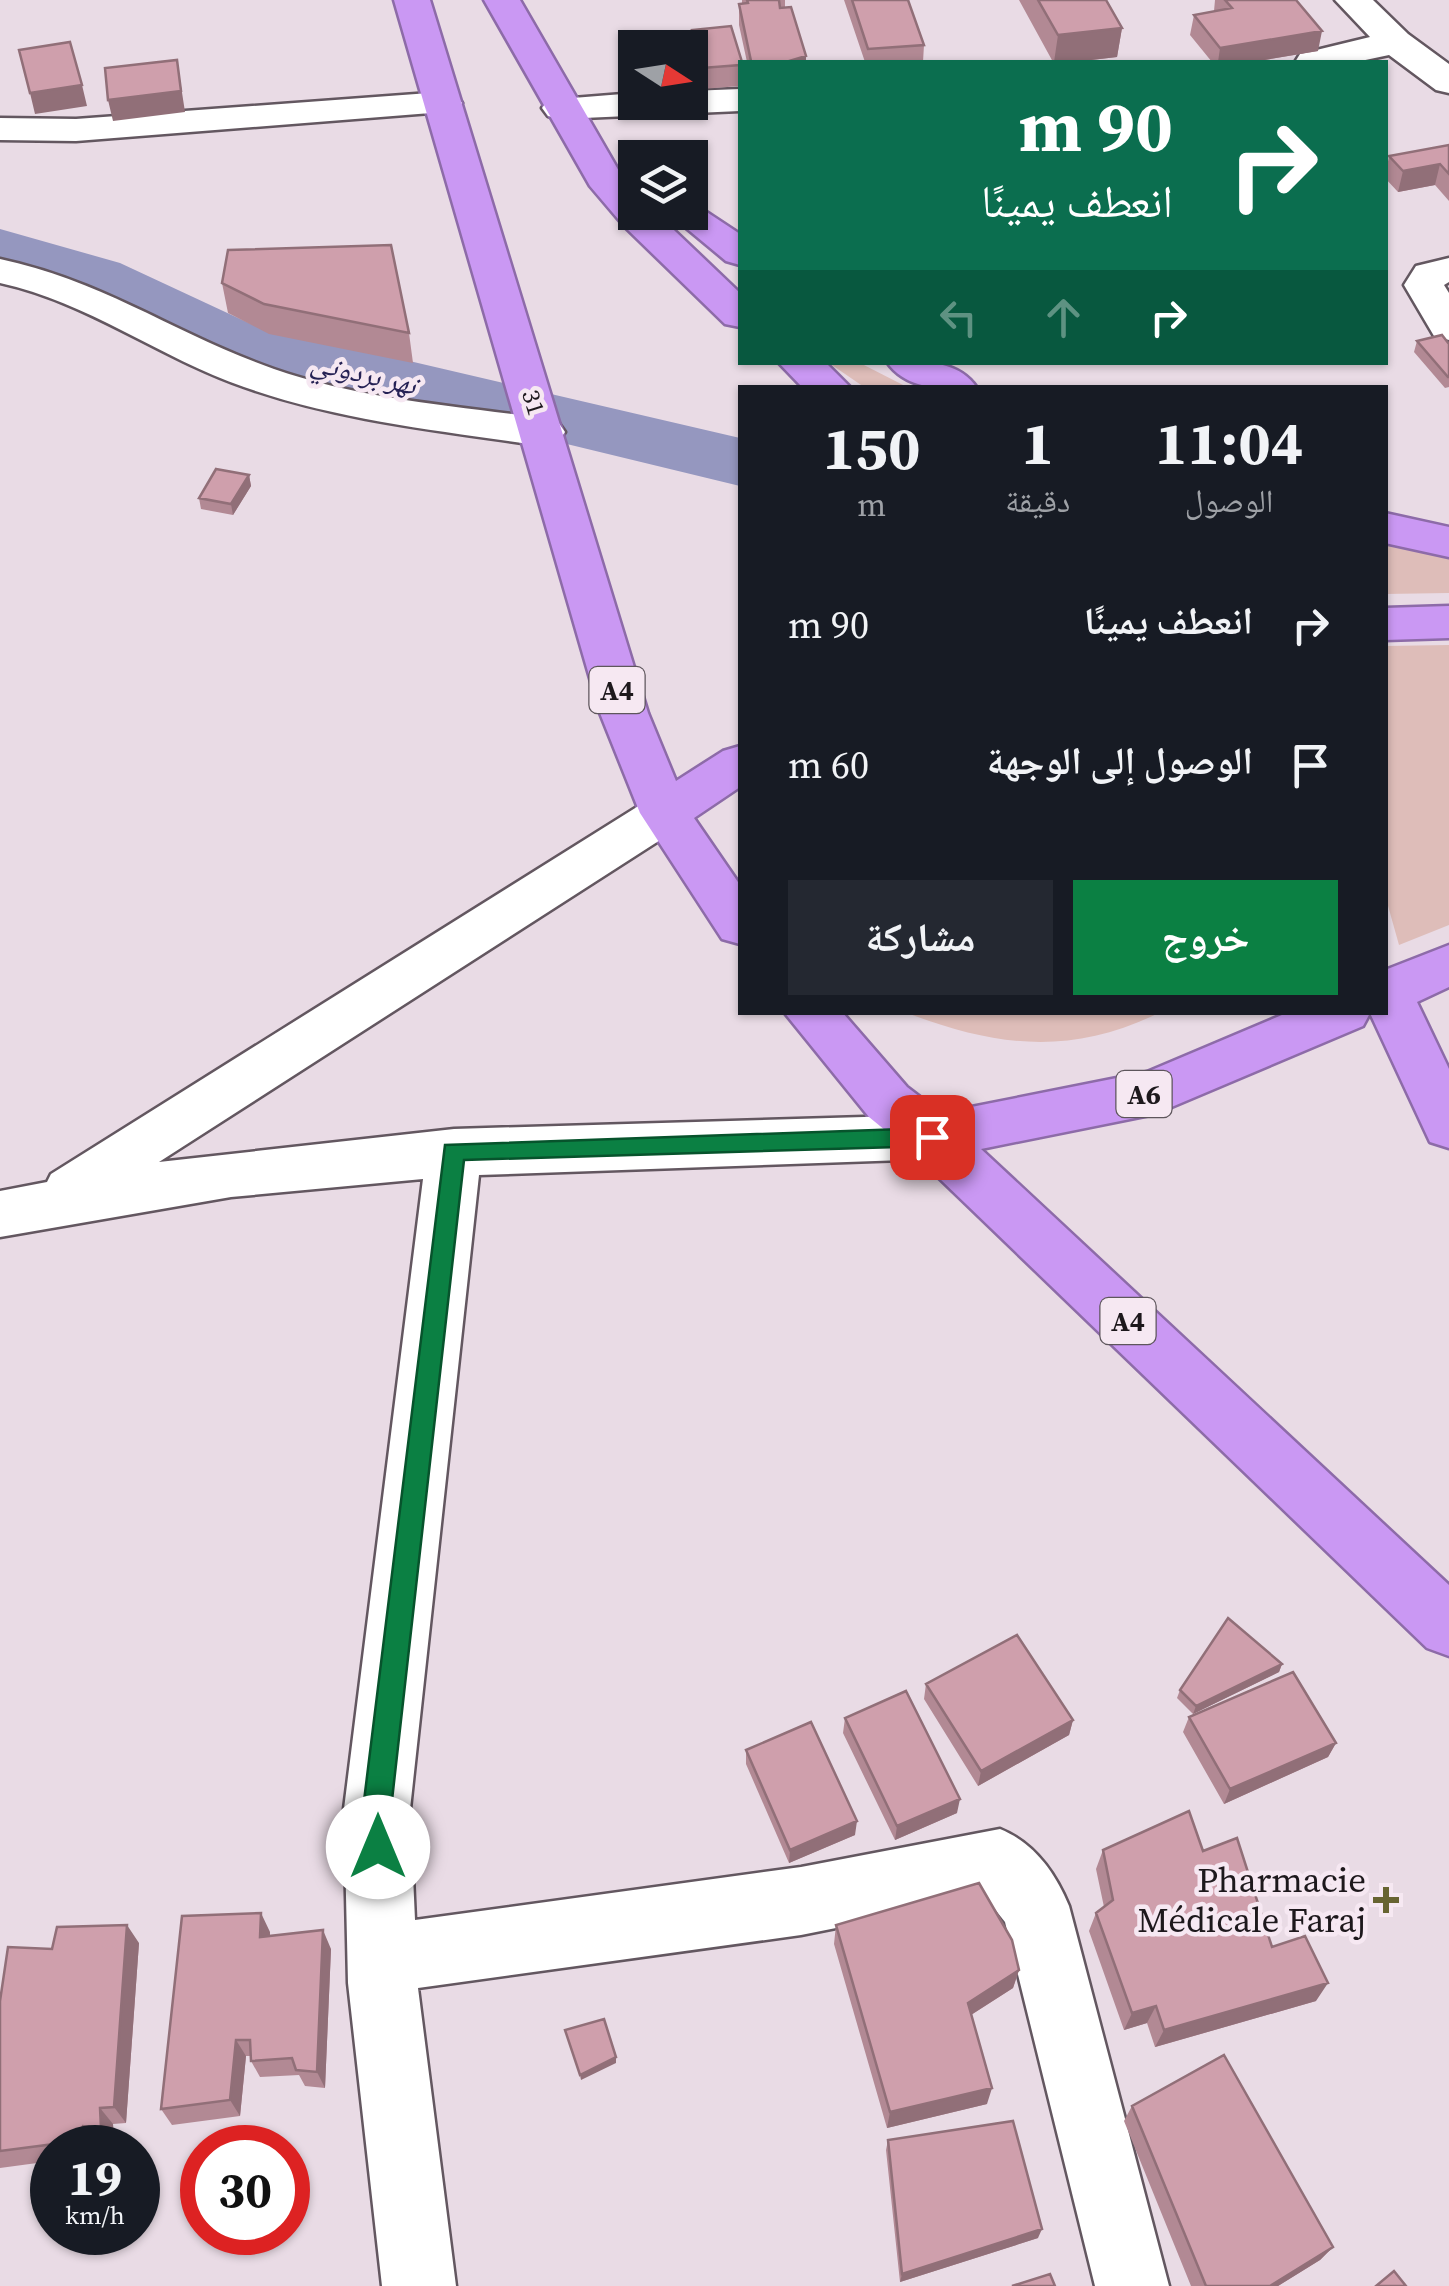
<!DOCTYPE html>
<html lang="ar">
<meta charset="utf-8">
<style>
:root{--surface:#171b24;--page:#242831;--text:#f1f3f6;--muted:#9ea1a6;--accent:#0b8043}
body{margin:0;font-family:"Source Serif 4","Noto Naskh Arabic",serif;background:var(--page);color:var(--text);direction:rtl;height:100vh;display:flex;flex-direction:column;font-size:38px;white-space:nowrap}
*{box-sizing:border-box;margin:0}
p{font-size:32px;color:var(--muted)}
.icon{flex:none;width:55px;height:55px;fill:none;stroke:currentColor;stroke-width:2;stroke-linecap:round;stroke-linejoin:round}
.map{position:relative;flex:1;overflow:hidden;direction:ltr}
.sheet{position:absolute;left:738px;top:385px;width:650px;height:630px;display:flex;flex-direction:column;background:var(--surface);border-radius:0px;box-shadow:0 2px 8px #0004;direction:rtl}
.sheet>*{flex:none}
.top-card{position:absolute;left:738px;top:60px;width:650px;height:305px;border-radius:0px;box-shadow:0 2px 8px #0004;direction:rtl;background:#0b6e4f;color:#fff;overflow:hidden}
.needle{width:65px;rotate:102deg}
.buttons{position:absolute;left:618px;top:30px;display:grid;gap:20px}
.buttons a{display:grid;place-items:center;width:90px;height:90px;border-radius:0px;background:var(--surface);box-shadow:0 2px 8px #0004;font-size:50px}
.speed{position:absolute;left:30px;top:2125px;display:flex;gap:20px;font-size:50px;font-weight:700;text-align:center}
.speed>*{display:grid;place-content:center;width:130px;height:130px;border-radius:50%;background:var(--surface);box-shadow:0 2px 8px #0004;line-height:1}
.speed small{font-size:25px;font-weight:400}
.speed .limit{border:15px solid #d22;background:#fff;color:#111}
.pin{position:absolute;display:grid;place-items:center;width:85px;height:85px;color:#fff;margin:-42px;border-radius:20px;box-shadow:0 5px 15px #0006}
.me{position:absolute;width:110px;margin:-55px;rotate:0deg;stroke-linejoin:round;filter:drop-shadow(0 0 8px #0008)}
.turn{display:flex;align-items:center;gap:35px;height:210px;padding:0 50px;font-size:45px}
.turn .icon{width:130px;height:130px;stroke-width:2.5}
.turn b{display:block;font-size:70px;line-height:85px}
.lanes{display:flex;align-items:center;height:95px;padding:0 50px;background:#0003;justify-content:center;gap:50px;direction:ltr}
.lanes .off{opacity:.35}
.eta{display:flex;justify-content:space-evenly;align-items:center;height:170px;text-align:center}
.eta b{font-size:60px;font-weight:700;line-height:70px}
.action{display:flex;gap:20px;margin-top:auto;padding:20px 50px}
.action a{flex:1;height:115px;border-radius:0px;background:var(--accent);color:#fff;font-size:40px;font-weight:700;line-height:115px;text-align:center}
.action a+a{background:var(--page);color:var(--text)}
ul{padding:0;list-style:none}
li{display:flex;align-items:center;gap:30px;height:140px;padding:0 50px}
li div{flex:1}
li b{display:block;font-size:38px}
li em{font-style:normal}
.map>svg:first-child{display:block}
</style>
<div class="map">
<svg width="1449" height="2286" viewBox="0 0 1449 2286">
<rect width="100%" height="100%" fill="#e9dbe5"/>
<!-- green -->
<path fill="#debdb9" d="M829 363H860L907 387H864Z
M1385 544 1449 558V593L1385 594Z
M1449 645V925L1399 945 1385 895V646Z
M907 1013H1159C1070 1056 997 1047 907 1013Z"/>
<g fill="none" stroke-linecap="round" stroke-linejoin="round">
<!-- river -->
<path fill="#9597bf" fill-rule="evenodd" d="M0 229 120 263 251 324 740 438V486L203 356 70 293 0 272Z"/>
<defs>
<path id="minor" d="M1335 0H1373L1408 34 1449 64V93L1436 90 1389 55 1356 62H1295L1300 54 1370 37Z
M740 89V111L561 119 548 116 542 108 548 100 635 93V102H690V91Z
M443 92 456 95 462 103 456 111 76 141 0 140V118L76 119Z
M1449 258V282L1444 285 1449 293V340L1434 336 1404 285 1416 266Z
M0 259C104 281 177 335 274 369 360 399 454 406 543 418L558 422 565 432 558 442 543 446C443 431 340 421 244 387 160 358 88 302 0 283Z
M665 795 682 800 690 813 682 826 159 1162 454 1129 932 1115 951 1121 959 1137 951 1153 932 1159 479 1175 410 1809 415 1920 801 1867 1000 1829C1034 1843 1055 1872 1069 1906L1169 2286H1095L1005 1922 986 1898 801 1935 418 1988 456 2286H382L348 1983 344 1809 423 1179 231 1197 0 1237V1191L47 1182 51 1174 648 800Z"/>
<path id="highway" d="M394 0H430L648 713 676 781 723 751 740 746V787L694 818 740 885V944L722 939 640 813 600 713Z
M484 0H520L620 173 635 190V212H655L740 293V327L725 324 624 226 590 186Z
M690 201 740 234V265L726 261 667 212H690Z
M778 362H825L851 388H803Z
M887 362C919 362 957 358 977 388 945 388 908 392 887 362Z
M1385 513 1449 527V557L1385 543Z
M1449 606V638L1385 640V608Z
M1449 945V987L1417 1002 1449 1069V1148L1430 1142 1370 1013 1363 1026 1155 1114 981 1149 1449 1585V1656L1427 1648 913 1153 869 1117 784 1012H842L907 1087 941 1113 1147 1072 1289 1012H1385V970Z"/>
</defs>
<!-- minor casing -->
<use href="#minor" stroke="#635760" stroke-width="5"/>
<!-- highway casing -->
<use href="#highway" stroke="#8d6ba8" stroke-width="5"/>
<!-- minor -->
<use href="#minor" fill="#fff" fill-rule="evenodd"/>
<!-- highway -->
<use href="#highway" fill="#ca98f3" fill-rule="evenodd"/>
</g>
<!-- wall -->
<path fill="#b28994" d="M742 0H785V8L806 56V62H747L739 25V4H742Z
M844 0H908L924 45 923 62H865Z
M1019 0H1106L1122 28 1117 57 1074 62H1053Z
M1215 0H1296L1318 51 1253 62H1212L1190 35 1194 15 1214 11Z
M692 30 740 62V86L702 89 692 50Z
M1449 145V201L1435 185 1398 192 1385 178 1389 156Z
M222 283 409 333 413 363 269 334 228 313Z
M1417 341 1449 344V387L1445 388 1414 352Z
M249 475 251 486 233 515 201 509 199 498Z
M1282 1664 1279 1672 1193 1714 1177 1698 1180 1690Z
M926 1684 1073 1720 1069 1735 978 1786 924 1699Z
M1189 1717 1336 1743 1328 1757 1224 1804 1183 1732Z
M845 1718 957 1813 895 1840 843 1733Z
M746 1750 855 1835 789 1863 746 1764Z
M1103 1850 1203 1851 1272 1947 1316 2001 1155 2047 1147 2023 1124 2030 1089 1931 1096 1913 1104 1907 1096 1869Z
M836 1925 1019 1970 1013 1988 971 2015 987 2104 887 2128 834 1944Z
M270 1932V1936L331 1949 325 2088 305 2086 299 2075 260 2077 251 2061 250 2056H246L240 2116 172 2125 161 2109Z
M139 1943 126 2123 113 2124 114 2143 96 2141 94 2148H52V2161L0 2168V2001L52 1949Z
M1132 2106 1333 2247 1320 2260 1278 2286H1191L1124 2121Z
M888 2140 1038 2238 900 2282 886 2150Z"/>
<!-- shaded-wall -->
<path fill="#916f78" d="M1122 28 1117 57 1074 62H1054L1058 35Z
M1322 31 1318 51 1253 62H1218L1220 48Z
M806 56V62H786Z
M177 60 185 112 113 121 108 100Z
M82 85 87 106 35 114 30 93Z
M1440 164 1435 185 1398 192 1403 171Z
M249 475 251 486 233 515 231 504Z
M1282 1664 1279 1672 1193 1714 1196 1706Z
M1073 1720 1069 1735 978 1786 981 1771Z
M1336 1743 1328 1757 1224 1804 1230 1789Z
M960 1799 957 1813 895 1840 897 1826Z
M857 1821 855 1835 789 1863 790 1850Z
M261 1913 270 1932 269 1955 260 1937Z
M127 1925 139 1943 126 2123 114 2107Z
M323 1930 331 1949 325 2088 317 2072Z
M1019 1970 1013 1988 963 2020 968 2003Z
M1328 1983 1316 2001 1155 2047 1164 2030Z
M1156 2006 1147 2023 1124 2030 1132 2013Z
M236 2040 246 2056 240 2116 230 2100Z
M616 2057V2063L581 2080 580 2075Z
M992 2088 987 2104 887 2128 890 2112Z
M100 2108 113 2124 114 2143 101 2128Z
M83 2126 96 2141 94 2148H83L77 2141Z
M1042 2229 1038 2238 900 2282 902 2274Z
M1333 2247 1320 2260 1278 2286H1270Z"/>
<!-- building -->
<path fill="#cf9fac" stroke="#916f78" stroke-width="2.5" d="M747 0H779L780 8 791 7 806 56 786 62 751 61 739 4 748 3Z
M852 0H908L924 45 868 49Z
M1038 0H1106L1122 28 1058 35Z
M1225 0H1296L1322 31 1220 48 1194 15 1232 8Z
M731 26 742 62H740V65L702 68 692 30Z
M70 42 82 85 30 93 19 50Z
M177 60 181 91 108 100 105 68Z
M1449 145V174L1440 164 1403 171 1389 156Z
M391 245 409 333 264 304 222 283 228 250Z
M1442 335 1449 344V377H1448L1417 341Z
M216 469 249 475 231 504 199 498Z
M1228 1618 1282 1664 1196 1706 1180 1690Z
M1017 1635 1073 1720 981 1771 926 1684Z
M1293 1672 1336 1743 1230 1789 1189 1717Z
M906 1691 960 1799 897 1826 845 1718Z
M811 1722 857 1821 790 1850 746 1750Z
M1189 1811 1203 1851 1237 1838 1272 1947 1305 1936 1328 1983 1164 2030 1156 2006 1132 2013 1096 1913 1113 1900 1103 1850Z
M979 1883 1012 1940 1019 1970 968 2003 992 2088 890 2112 836 1925Z
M261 1913 260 1937 323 1930 317 2072 296 2070 292 2058 251 2061 250 2040H236L230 2100 161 2109 182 1916Z
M127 1925 114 2107 100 2108 101 2128 83 2126 77 2141 0 2151V2001L8 1947 52 1949 57 1927Z
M604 2019 616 2057 580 2075 565 2030Z
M1224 2055 1333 2247 1270 2286H1206L1132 2106Z
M1013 2121 1042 2229 902 2274 888 2140Z
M1394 2271 1406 2286H1376Z
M1050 2274 1055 2286H1012Z"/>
<!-- route -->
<path fill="#0b8043" stroke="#07532c" stroke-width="2.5" d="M932 1128 943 1137 932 1146 464 1160 391 1809 388 1856 378 1860 368 1856 363 1809 445 1145Z"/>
<!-- markers -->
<path fill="#676431" stroke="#f6e8f2" stroke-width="4" d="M1381 1885h10v10h10v10h-10v10h-10v-10h-10v-10h10z"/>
<g text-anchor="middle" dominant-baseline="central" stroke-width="9" stroke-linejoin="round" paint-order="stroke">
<!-- far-street labels -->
<g font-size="25" fill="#1d181c" stroke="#f6e8f2">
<text transform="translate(534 402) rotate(73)">31</text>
</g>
<!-- far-water labels -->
<g font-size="28" font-style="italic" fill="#252154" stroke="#f6e8f2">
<text transform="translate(364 373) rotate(13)">نهر بردوني</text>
</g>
<!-- shield labels -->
<g fill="#f6e8f2" stroke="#5e565c" stroke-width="2.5">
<rect x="589.5" y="667" width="55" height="46" rx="8"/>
<rect x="1116.5" y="1071" width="55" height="46" rx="8"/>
<rect x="1100.5" y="1298" width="55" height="46" rx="8"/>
</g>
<g font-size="28" font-weight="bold" fill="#1d181c">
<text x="617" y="690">A4</text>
<text x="1144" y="1094">A6</text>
<text x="1128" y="1321">A4</text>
</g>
<!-- near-poi labels -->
<g font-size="35" fill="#1d181c" stroke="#f6e8f2" text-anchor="end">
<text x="1366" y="1880">Pharmacie<tspan x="1366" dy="40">Médicale Faraj</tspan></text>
</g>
</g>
</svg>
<div class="buttons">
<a><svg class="needle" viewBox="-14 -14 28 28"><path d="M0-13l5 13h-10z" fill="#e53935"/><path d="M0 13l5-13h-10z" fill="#9ea1a6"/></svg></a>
<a><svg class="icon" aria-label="layers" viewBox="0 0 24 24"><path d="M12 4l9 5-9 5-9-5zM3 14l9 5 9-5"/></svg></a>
</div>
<div class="speed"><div>19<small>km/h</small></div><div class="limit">30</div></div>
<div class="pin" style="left:932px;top:1137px;background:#d93025"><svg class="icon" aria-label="arrive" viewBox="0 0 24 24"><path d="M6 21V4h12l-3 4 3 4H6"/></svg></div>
<svg class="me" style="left:378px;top:1847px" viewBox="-20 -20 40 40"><circle r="19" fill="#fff"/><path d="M0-13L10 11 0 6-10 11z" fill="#0b8043"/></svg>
<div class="top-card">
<div class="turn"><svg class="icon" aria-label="right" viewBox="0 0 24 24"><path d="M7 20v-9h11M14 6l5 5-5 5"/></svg><div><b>90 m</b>انعطف يمينًا</div></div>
<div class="lanes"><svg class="icon off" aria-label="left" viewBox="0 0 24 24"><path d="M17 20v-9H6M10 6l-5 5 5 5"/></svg><svg class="icon off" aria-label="ahead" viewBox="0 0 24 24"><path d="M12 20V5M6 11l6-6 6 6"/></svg><svg class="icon" aria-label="right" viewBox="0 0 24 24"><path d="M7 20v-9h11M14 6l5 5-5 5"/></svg></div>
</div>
<section class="sheet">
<div class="eta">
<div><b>11:04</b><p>الوصول</p></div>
<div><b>1</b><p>دقيقة</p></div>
<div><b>150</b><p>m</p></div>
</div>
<ul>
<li><svg class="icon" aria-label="right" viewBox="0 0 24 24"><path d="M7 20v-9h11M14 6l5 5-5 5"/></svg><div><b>انعطف يمينًا</b></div><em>90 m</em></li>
<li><svg class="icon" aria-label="arrive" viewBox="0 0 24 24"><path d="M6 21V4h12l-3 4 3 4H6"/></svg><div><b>الوصول إلى الوجهة</b></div><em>60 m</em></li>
</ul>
<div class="action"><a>خروج</a><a>مشاركة</a></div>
</section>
</div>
